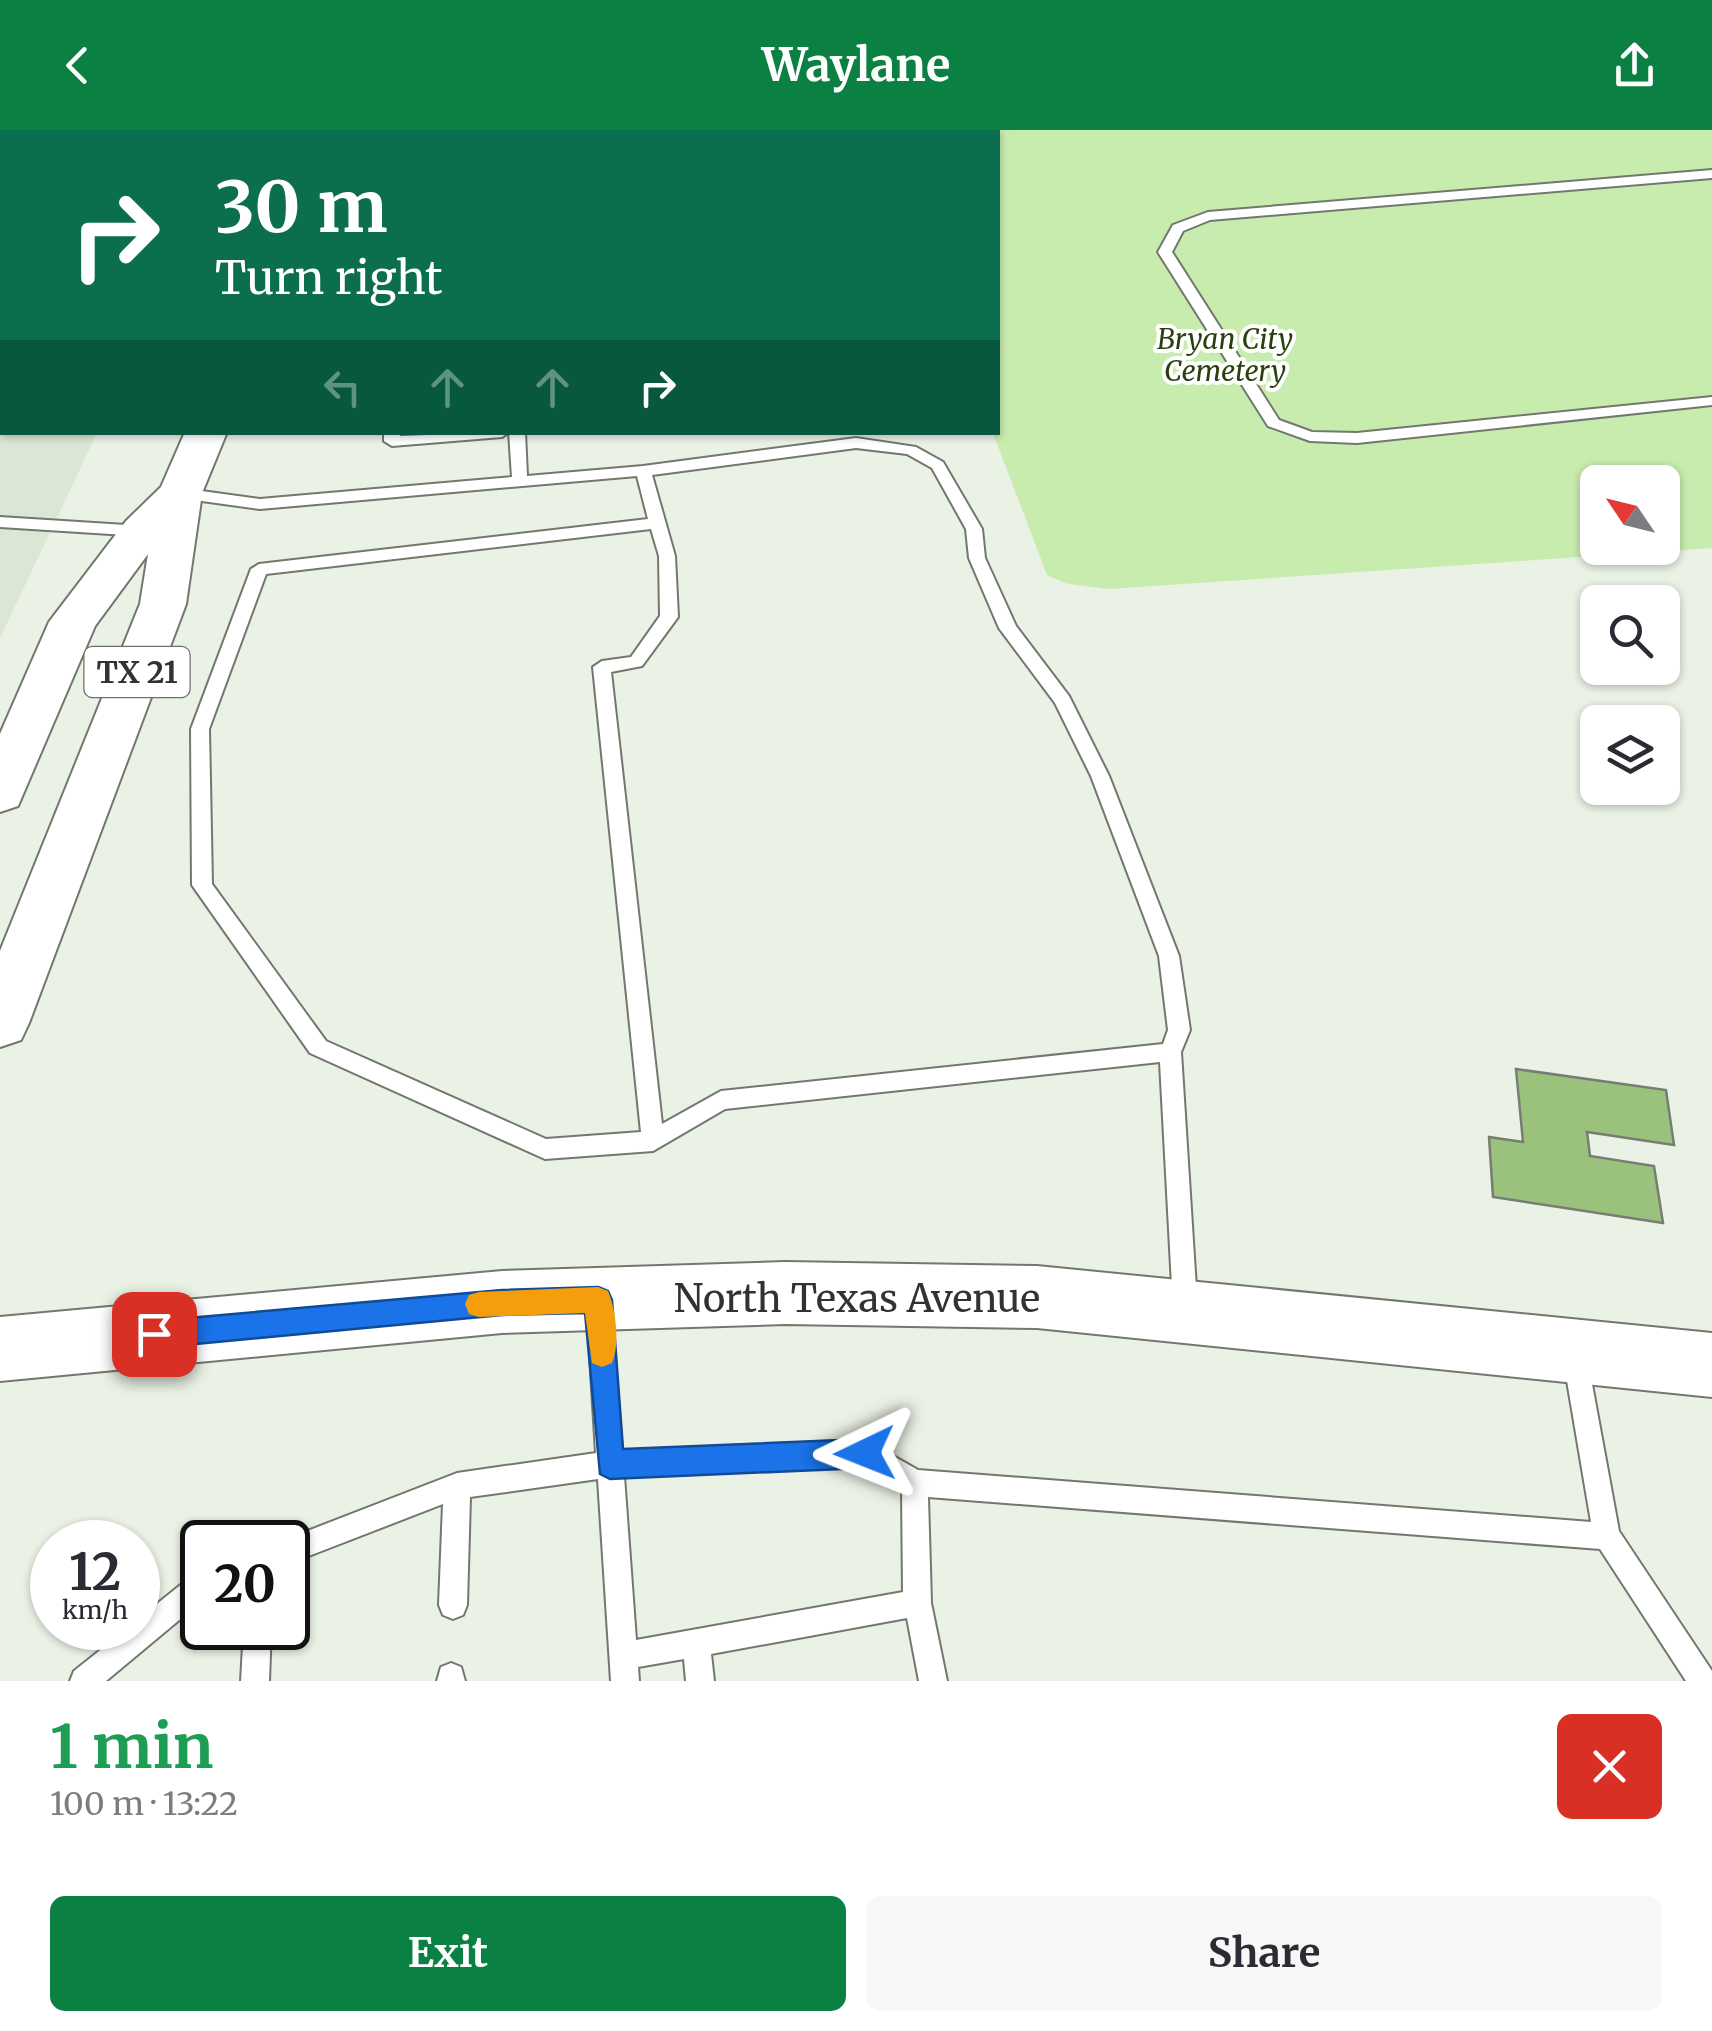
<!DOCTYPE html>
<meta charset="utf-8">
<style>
:root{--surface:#fff;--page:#f7f7f7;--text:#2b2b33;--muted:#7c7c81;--accent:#0b8043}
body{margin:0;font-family:Merriweather,serif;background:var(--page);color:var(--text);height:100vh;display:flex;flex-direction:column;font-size:38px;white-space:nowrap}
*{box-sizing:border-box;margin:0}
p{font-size:32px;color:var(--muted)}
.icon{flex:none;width:55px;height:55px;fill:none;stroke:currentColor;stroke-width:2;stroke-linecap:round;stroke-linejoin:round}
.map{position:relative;height:1551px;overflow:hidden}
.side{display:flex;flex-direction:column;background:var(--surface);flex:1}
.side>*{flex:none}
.top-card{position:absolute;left:0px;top:0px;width:1000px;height:305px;box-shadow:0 2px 8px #0004;background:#0b6e4f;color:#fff;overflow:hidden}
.needle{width:65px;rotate:305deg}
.controls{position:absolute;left:1580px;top:335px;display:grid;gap:20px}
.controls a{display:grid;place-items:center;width:100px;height:100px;border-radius:15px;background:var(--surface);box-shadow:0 2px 8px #0004;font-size:50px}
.speed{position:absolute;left:30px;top:1390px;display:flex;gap:20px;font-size:50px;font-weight:700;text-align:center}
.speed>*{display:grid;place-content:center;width:130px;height:130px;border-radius:50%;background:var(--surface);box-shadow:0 2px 8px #0004;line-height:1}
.speed small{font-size:25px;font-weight:400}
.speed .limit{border:5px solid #111;border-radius:15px;background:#fff;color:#111}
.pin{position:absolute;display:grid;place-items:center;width:85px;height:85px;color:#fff;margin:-42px;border-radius:20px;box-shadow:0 5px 15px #0006}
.me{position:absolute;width:110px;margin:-55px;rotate:268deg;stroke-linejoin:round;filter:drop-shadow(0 0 8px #0008)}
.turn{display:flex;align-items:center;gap:35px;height:210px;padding:0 50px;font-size:45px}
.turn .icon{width:130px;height:130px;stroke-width:2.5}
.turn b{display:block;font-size:70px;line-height:85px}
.lanes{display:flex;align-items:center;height:95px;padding:0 50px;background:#0003;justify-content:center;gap:50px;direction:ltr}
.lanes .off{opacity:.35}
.round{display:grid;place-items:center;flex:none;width:105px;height:105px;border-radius:15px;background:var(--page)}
.summary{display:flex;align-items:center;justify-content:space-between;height:170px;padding:0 50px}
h1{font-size:60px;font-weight:700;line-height:75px;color:#1e9e55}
.button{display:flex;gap:20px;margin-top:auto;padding:20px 50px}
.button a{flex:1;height:115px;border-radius:15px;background:var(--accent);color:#fff;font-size:40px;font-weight:700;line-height:115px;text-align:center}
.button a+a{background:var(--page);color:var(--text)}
header{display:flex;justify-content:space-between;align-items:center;height:130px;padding:0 50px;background:var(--accent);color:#fff;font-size:45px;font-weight:700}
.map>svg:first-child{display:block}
</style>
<header><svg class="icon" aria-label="back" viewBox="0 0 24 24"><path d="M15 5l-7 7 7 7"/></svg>Waylane<svg class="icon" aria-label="share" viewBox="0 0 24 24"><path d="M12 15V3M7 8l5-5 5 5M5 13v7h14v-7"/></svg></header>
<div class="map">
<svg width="1712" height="1551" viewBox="0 0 1712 1551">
<rect width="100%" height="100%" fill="#eaf1e5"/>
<!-- built -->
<path fill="#dce6d4" d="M0 231 2 302 97 303 0 508Z"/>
<!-- green -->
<path fill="#c8ebae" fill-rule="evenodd" d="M661 0H1712V418L1109 459 1068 454 1047 445 993 303 998 302V2ZM1598 352H1662V418H1598Z"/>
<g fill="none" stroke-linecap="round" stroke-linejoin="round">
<!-- stream -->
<path fill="#f9c2ed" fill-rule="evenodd" d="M888 0H896L895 2H887Z"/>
</g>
<!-- building -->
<path fill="#9ac27c" stroke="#777d73" stroke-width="2.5" d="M453 0H579L580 2H453Z
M1516 939 1666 960 1674 1015 1587 1002 1590 1026 1654 1036 1663 1093 1493 1067 1489 1007 1523 1012Z"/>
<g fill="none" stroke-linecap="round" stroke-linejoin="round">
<defs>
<path id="service" d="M206 0H219L220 2H208Z
M1712 40V48L1210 90 1183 101 1172 122 1279 290 1312 302 1357 303 1712 267V275L1357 313 1310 311 1268 296 1158 122 1173 95 1208 82Z
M0 61H2V69H0Z
M384 302H400V306L509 302 502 307 392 316 384 311Z
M509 302H525L527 346 643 336 856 308 916 317 943 332 982 399 985 428 1016 496 1069 566 1109 646 1179 826 1190 900 1181 922 1197 1174 1193 1182 1185 1185 1177 1182 1173 1174 1160 932 725 979 653 1021 545 1029 310 923 192 755 191 599 251 439 259 434 648 389 637 346 260 379 180 368 172 363 180 358 260 369 512 347ZM856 318 907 324 932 338 966 399 969 428 999 498 1055 573 1091 646 1159 826 1168 900 1163 914 721 961 662 994 611 542 642 536 678 487 675 426 652 345ZM651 399 659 426 660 486 631 527 602 531 593 537 641 1002 546 1009 326 911 212 754 209 599 266 444Z
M0 387 142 396 150 401 142 406 0 397Z
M599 1166 608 1169 611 1177 622 1321 865 1310 918 1340 1591 1392 1563 1227 1566 1219 1575 1215 1584 1219 1587 1227 1619 1401 1712 1541V1551H1686L1600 1419 928 1367 931 1473 947 1551H919L907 1488 711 1524 714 1551H686L684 1529 638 1537 639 1551H611L598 1349 470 1367 467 1475 463 1485 453 1489 443 1485 439 1475 443 1374 288 1434V1412H279L457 1343 596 1323 587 1177 590 1169ZM862 1336 902 1360 903 1462 636 1510 624 1346Z
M202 1441V1471L106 1551H70L74 1541 128 1498H138V1489L193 1445Z
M244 1498H271L269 1551H241Z
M451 1533 461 1537 465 1551H437L441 1537Z"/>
<path id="primary" d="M785 1132 1037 1136 1712 1203V1267L1037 1198 785 1194 502 1203 0 1251V1187L502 1141Z"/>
<path id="trunk" d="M185 302H227L202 363 186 474 29 893 21 910 0 917V821L140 474 148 424 95 496 18 676 0 682V604L49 492 126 391 161 357Z"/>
</defs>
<!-- service casing -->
<use href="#service" stroke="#72786e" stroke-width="4"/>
<!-- primary casing -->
<use href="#primary" stroke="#72786e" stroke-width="4"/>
<!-- trunk casing -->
<use href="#trunk" stroke="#72786e" stroke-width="4"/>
<!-- service -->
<use href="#service" fill="#fff" fill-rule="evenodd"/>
<!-- primary -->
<use href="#primary" fill="#fff" fill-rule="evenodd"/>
<!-- trunk -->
<use href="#trunk" fill="#fff" fill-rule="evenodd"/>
</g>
<!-- route -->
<path fill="#1a73e8" stroke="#114b97" stroke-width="2.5" d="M598 1157 608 1161 612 1170 623 1319 865 1309 876 1313 880 1323 876 1333 865 1338 610 1349 600 1344 585 1183 502 1185 154 1218 145 1214 141 1204 145 1195 154 1191 502 1160Z"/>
<!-- slow -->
<path fill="#f59e0b" d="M598 1157 608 1161C616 1179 620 1215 612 1233L602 1237 592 1233 585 1183 479 1187 469 1184 465 1174 469 1165 479 1162Z"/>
<g text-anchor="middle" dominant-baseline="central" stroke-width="8" stroke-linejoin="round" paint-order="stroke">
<!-- far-park labels -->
<g font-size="28" font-style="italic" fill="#294110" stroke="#fff">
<text x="1225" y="209">Bryan City<tspan x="1225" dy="32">Cemetery</tspan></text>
</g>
<!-- shield labels -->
<rect fill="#fff" stroke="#6e706d" stroke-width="2.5" x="84.5" y="517" width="105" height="50" rx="8"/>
<g font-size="30" font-weight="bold" fill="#30332e">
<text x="137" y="542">TX 21</text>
</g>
<!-- near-street labels -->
<g font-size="38" fill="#30332e" stroke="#fff">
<text x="857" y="1168">North Texas Avenue</text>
</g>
</g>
</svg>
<div class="controls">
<a><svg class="needle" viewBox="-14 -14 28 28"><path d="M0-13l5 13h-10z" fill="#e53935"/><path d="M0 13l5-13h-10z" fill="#7c7c81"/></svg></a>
<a><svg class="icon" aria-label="search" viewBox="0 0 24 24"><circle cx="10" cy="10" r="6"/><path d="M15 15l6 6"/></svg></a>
<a><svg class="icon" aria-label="layers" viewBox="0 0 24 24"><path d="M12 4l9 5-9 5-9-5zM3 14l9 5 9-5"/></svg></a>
</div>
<div class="speed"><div>12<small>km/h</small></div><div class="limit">20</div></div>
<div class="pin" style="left:154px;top:1204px;background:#d93025"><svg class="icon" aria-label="arrive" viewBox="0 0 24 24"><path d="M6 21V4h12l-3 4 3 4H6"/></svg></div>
<svg class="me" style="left:865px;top:1323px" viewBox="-20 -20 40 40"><path d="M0-17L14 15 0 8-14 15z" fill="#1a73e8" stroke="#fff" stroke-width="4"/></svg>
<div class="top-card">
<div class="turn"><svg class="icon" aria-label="right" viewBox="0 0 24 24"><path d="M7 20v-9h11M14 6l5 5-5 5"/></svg><div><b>30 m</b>Turn right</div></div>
<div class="lanes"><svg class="icon off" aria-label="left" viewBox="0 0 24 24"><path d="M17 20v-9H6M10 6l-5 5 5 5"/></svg><svg class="icon off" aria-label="ahead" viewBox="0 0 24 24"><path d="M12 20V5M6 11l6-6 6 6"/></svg><svg class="icon off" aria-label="ahead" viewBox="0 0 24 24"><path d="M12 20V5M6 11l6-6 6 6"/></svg><svg class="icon" aria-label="right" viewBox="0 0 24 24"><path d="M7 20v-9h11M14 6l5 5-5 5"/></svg></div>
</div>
</div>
<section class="side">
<div class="summary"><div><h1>1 min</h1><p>100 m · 13:22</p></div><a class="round" style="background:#d93025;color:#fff"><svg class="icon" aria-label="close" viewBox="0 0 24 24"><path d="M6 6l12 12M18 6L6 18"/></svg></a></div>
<div class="button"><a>Exit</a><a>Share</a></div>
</section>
